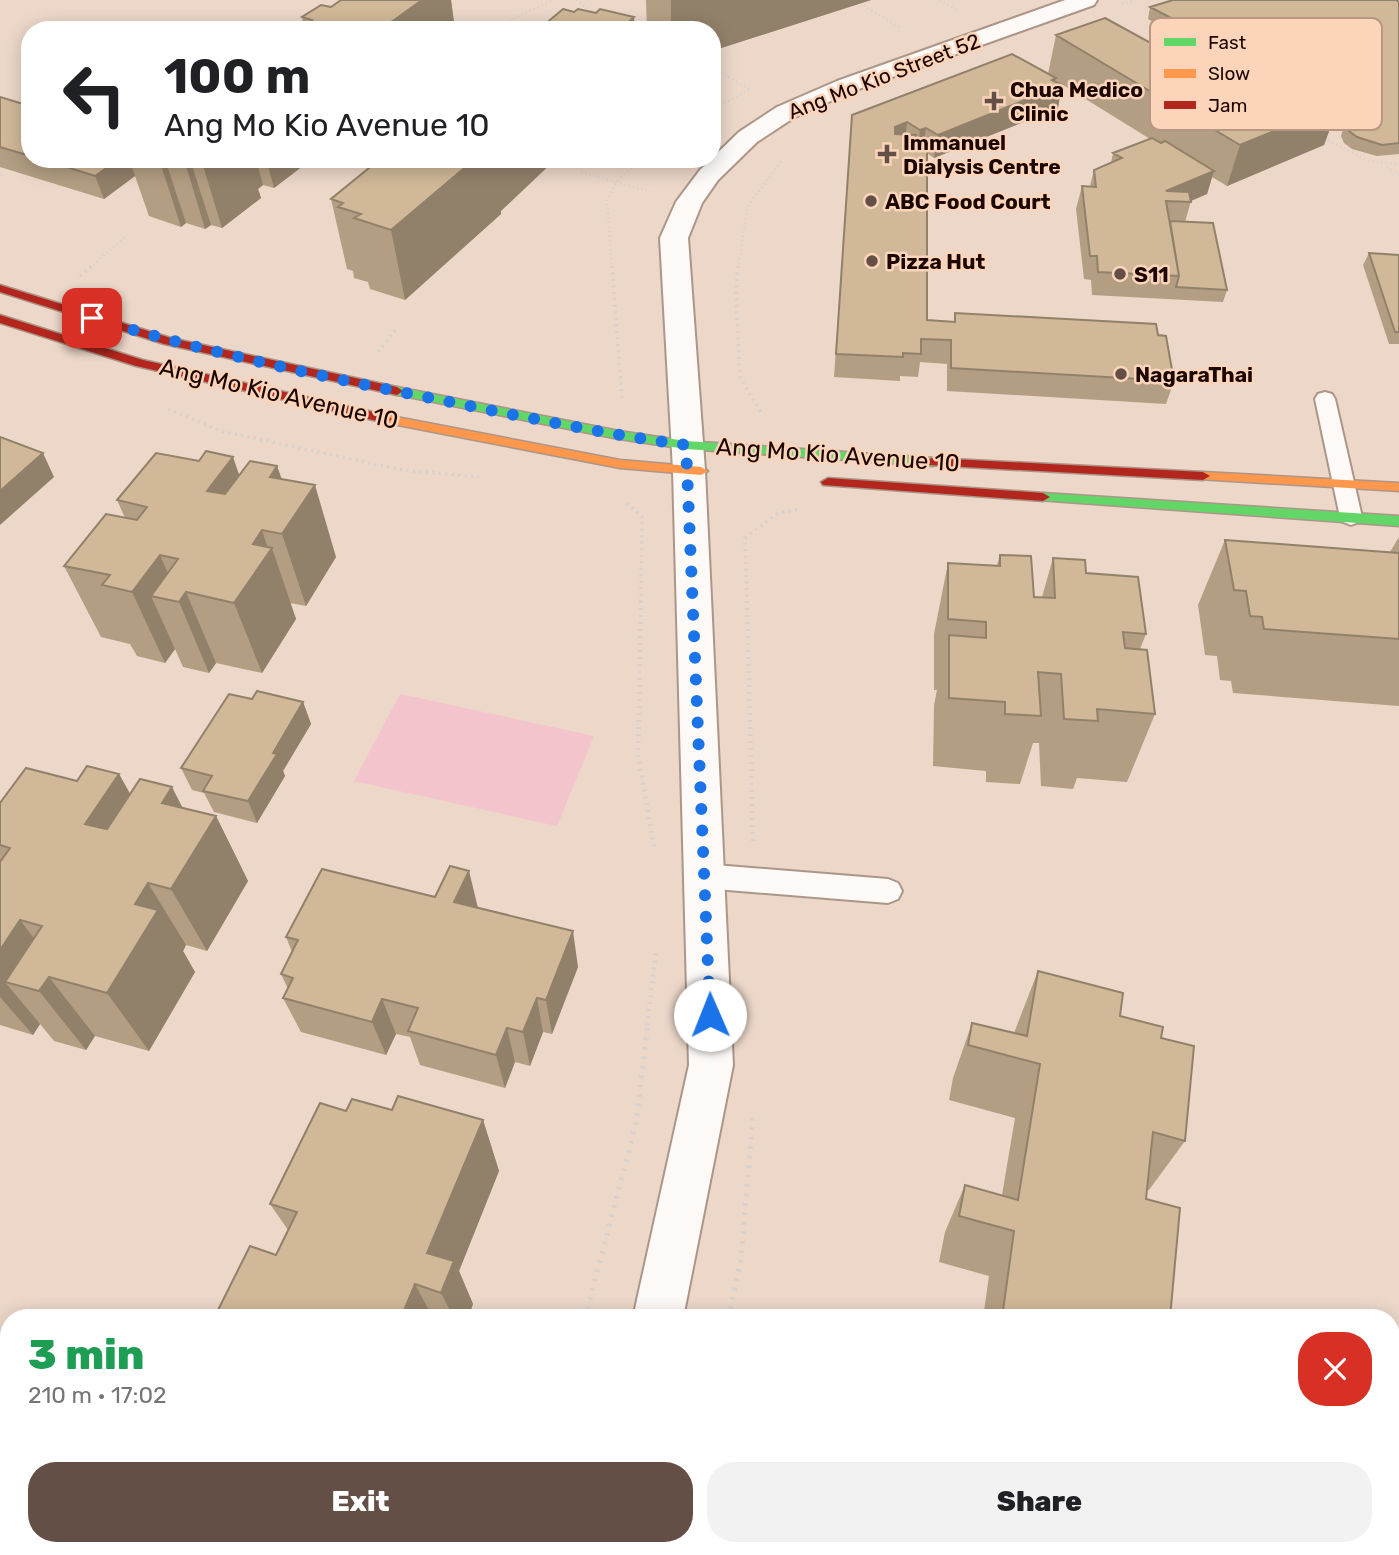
<!DOCTYPE html>
<meta charset="utf-8">
<style>
:root{--surface:#fff;--page:#f2f2f2;--text:#202124;--muted:#757577;--accent:#644f46}
body{margin:0;font-family:Rubik,sans-serif;background:var(--page);color:var(--text);height:100vh;display:flex;flex-direction:column;font-size:26px;white-space:nowrap}
*{box-sizing:border-box;margin:0}
p{font-size:23px;color:var(--muted)}
.icon{flex:none;width:38px;height:38px;fill:none;stroke:currentColor;stroke-width:2;stroke-linecap:round;stroke-linejoin:round}
.map{position:relative;flex:1;overflow:hidden}
.details{position:absolute;left:0px;top:1309px;width:1400px;height:247px;display:flex;flex-direction:column;background:var(--surface);border-radius:28px 28px 0 0;box-shadow:0 4px 18px #0003}
.details>*{flex:none}
.banner{position:absolute;left:21px;top:21px;width:700px;height:147px;border-radius:28px;box-shadow:0 4px 18px #0003;background:#fff;color:var(--text);overflow:hidden}
.pin{position:absolute;display:grid;place-items:center;width:60px;height:60px;color:#fff;margin:-30px;border-radius:14px;box-shadow:0 4px 10px #0006}
.me{position:absolute;width:77px;margin:-38px;rotate:359deg;stroke-linejoin:round;filter:drop-shadow(0 0 5px #0008)}
.turn{display:flex;align-items:center;gap:24px;height:147px;padding:0 28px;font-size:32px}
.turn .icon{width:91px;height:91px;stroke-width:2.5}
.turn b{display:block;font-size:49px;line-height:60px}
.round{display:grid;place-items:center;flex:none;width:74px;height:74px;border-radius:28px;background:var(--page)}
.overview{display:flex;align-items:center;justify-content:space-between;height:119px;padding:0 28px}
h1{font-size:42px;font-weight:800;line-height:52px;color:#1e9e55}
.action{display:flex;gap:14px;margin-top:auto;padding:14px 28px}
.action a{flex:1;height:80px;border-radius:28px;background:var(--accent);color:#fff;font-size:28px;font-weight:800;line-height:80px;text-align:center}
.action a+a{background:var(--page);color:var(--text)}
.map>svg:first-child{display:block}
</style>
<div class="map">
<svg width="1399" height="1555" viewBox="0 0 1399 1555">
<rect width="100%" height="100%" fill="#ecd7c9"/>
<!-- green -->
<path fill="#f3c4cb" d="M400 694 594 736 557 826 354 781Z"/>
<g fill="none" stroke-linecap="round" stroke-linejoin="round">
<defs>
<path id="lane" d="M1325 392 1332 394 1335 399 1362 517 1359 522 1351 525 1343 522 1340 517 1315 399 1318 394Z
M703 864 888 879 898 883 902 891 898 899 888 903 703 888 693 884 689 876 693 868Z"/>
<path id="street" d="M1065 0H1097L1094 5 853 91 795 117 757 142 718 180 702 203 688 238 705 470 733 1065 683 1318H633L689 1065 673 470 660 238 676 202 700 170 739 132 777 107 837 81Z
M584 1547H638L637 1555H581Z"/>
<path id="fast" d="M397 387 619 431 686 441 933 458 940 462 933 466 686 449 619 439 393 394V388Z
M1043 493 1399 516V526L1038 500 1036 497Z"/>
<path id="slow" d="M386 415 620 460 701 467 708 471 701 475 620 468 382 422 380 419Z
M1203 472 1399 483V491L1198 479 1196 476Z"/>
<path id="jam" d="M0 285 171 338 397 387 403 391 397 395 164 344 0 292Z
M0 315 143 360 386 415 392 419 386 423 136 366 0 323Z
M933 458 1203 472 1210 476 1203 480 928 465V459Z
M828 478 1043 493 1050 497 1043 501 823 485 821 482Z"/>
</defs>
<!-- lane casing -->
<use href="#lane" stroke="#ab9688" stroke-width="4"/>
<!-- street casing -->
<use href="#street" stroke="#ab9688" stroke-width="4"/>
<!-- fast casing -->
<use href="#fast" stroke="#ab9688" stroke-width="3"/>
<!-- slow casing -->
<use href="#slow" stroke="#ab9688" stroke-width="3"/>
<!-- jam casing -->
<use href="#jam" stroke="#ab9688" stroke-width="3"/>
<!-- path-far3 -->
<path stroke="#d7d0cc" stroke-width="2.5" stroke-dasharray="1 3.5" stroke-linecap="butt" d="M576 0 595 14
M940 0 956 10
M860 3 902 29
M1122 4 1134 0
M489 30 553 0
M1136 35 1153 45
M717 70 752 91
M712 109 749 90
M1324 138 1369 161 1399 165
M1387 167 1399 175
M581 172 651 192
M0 175 2 173
M90 268 127 235
M612 268 607 200 616 183 639 159
M738 268 748 206 783 159"/>
<!-- path-far2 -->
<path stroke="#d7d0cc" stroke-width="3.5" stroke-dasharray="2 4.5" stroke-linecap="butt" d="M612 266 622 400
M738 266 736 293 740 378 762 414
M80 276 92 266
M378 352 397 328
M168 409 221 431 402 470 479 477
M627 503 642 516 641 603
M747 603 745 538 777 514 800 509"/>
<!-- path-far1 -->
<path stroke="#d7d0cc" stroke-width="4.5" stroke-dasharray="2 5" stroke-linecap="butt" d="M641 601 638 755 654 847
M747 601 753 843
M647 1025 656 952"/>
<!-- path -->
<path stroke="#d7d0cc" stroke-width="5" stroke-dasharray="2.5 7" stroke-linecap="butt" d="M585 1318 636 1123 648 1023
M728 1318 741 1259 753 1114
M520 1555 523 1547
M679 1555 681 1547"/>
<!-- lane -->
<use href="#lane" fill="#fcf9f7" fill-rule="evenodd"/>
<!-- street -->
<use href="#street" fill="#fcf9f7" fill-rule="evenodd"/>
<!-- fast -->
<use href="#fast" fill="#63d668" fill-rule="evenodd"/>
<!-- slow -->
<use href="#slow" fill="#ff974d" fill-rule="evenodd"/>
<!-- jam -->
<use href="#jam" fill="#b3261e" fill-rule="evenodd"/>
</g>
<!-- wall -->
<path fill="#b39e83" d="M341 0H451L455 30H297L303 25 302 17 331 7Z
M646 0H871L712 51V30H647Z
M1399 2V154L1377 156 1352 149 1344 143 1341 136 1345 123 1334 118 1324 145 1227 186 1212 177 1207 194 1191 201 1185 222 1227 290 1223 302 1092 295 1091 280 1084 279 1076 209 1082 186H1090L1094 170 1111 163 1113 153 1150 139 1055 80V81L1062 85 1058 108 934 158 927 153V320L954 322 955 313 1158 335 1174 381 1166 404 947 391V364L920 362 918 377 900 376V381L834 377 852 115 1048 74 1056 35 1149 42 1151 35 1166 29 1148 19 1150 7Z
M0 97 30 106V159H312L274 188 263 185 258 189 261 198 222 228 211 225 205 229 186 223 181 227 149 216 135 176 104 199 0 167Z
M331 199 501 211V214L405 300 370 289 368 282 354 278 353 271 347 269Z
M1369 253 1399 255V344H1389L1363 265Z
M277 466 282 479 336 557 306 606 290 603 296 619 262 673 216 663 209 673 183 667 175 649 165 663 137 656 130 644 101 637 64 566 125 518 117 500 240 475Z
M1399 537V706L1233 693 1231 681 1220 680 1217 656 1205 655 1198 605 1225 540 1390 552Z
M1000 555 1034 597H1042L1053 558 1086 573 1146 634 1140 649 1155 714 1127 782 1077 778 1073 789 1041 786 1039 743H1033L1020 784 986 782V771L933 766 934 705 937 690H934V634L948 563 997 565Z
M252 699 303 702 311 724 283 771 285 776 257 823 214 812 204 793 192 790 181 768Z
M119 774 130 794 216 816 248 881 207 951 186 945 183 951 195 972 149 1051 95 1036 86 1050 54 1041 40 1024 33 1035 0 1025V803L77 781Z
M478 908 578 967 552 1034 543 1032 530 1066 515 1062 505 1088 420 1065 410 1037 396 1034 386 1055 301 1032 283 998 288 989 281 974 292 952 286 937Z
M1038 971 1161 1038 1185 1141 1149 1190H1147L1146 1199 1170 1318H983L989 1276 939 1262 945 1232 965 1185 1002 1195 1015 1118 949 1100 953 1078 972 1023 1014 1033Z
M392 1110 483 1120 499 1171 459 1271 473 1304 468 1318H214L276 1255 288 1230 270 1204 346 1111Z
M944 1547H1123L1112 1554 1109 1553V1555H943Z"/>
<!-- shaded-wall -->
<path fill="#92816a" d="M422 0H451L455 30H383V28Z
M671 0H871L712 51V30H671Z
M634 17 635 30H620Z
M1056 78 1053 89 1062 85 1058 108 934 158 938 135Z
M1339 104 1324 145 1227 186 1240 145Z
M907 122 905 144 893 149 895 127Z
M926 128 923 150 917 153 920 130Z
M119 159H129L135 176 104 199 95 176Z
M159 159H165L186 223 181 227Z
M184 159H190L211 225 205 229Z
M201 159H256L263 185 258 189 261 198 222 228Z
M266 159H312L274 188Z
M475 159H556L501 211V214L405 300 391 230Z
M1214 171 1207 194 1188 202 1166 191Z
M43 453 54 477 0 525V491Z
M233 457 258 529 207 491Z
M277 466 294 517 315 485 336 557 306 606 282 534 270 477Z
M262 530 269 552 272 548 296 619 262 673 234 603 253 544Z
M160 555 180 601 186 592 216 663 209 673 179 602 151 596 175 649 165 663 132 592Z
M303 702 311 724 283 771 285 776 257 823 248 801 273 753Z
M119 774 156 840 85 824Z
M172 787 200 842 216 816 248 881 207 951 171 889 162 803Z
M469 871 478 908 454 902Z
M148 883 186 945 183 951 195 972 149 1051 107 993 135 904Z
M20 920 67 981 49 977 95 1036 86 1050 39 991 5 982 40 1024 33 1035 0 997V950Z
M573 931 578 967 552 1034 546 1000Z
M537 998 543 1032 530 1066 523 1032Z
M382 999 396 1034 386 1055 372 1022Z
M507 1028 515 1062 505 1088 496 1055Z
M483 1120 499 1171 459 1271 473 1304 468 1318H454L441 1293 427 1253Z
M415 1284 433 1318H401Z
M9 1526V1547H42L38 1555H13L0 1544Z
M316 1547H349L346 1555H315Z"/>
<!-- building -->
<path fill="#d0b898" stroke="#92816a" stroke-width="2" d="M341 0H422L383 28 373 26 367 30H297L312 20 302 17 321 5 331 7Z
M1173 0H1396L1399 2V143L1382 145 1357 137 1349 131 1345 124 1347 118 1354 114 1339 106V104L1321 94 1318 95 1150 7Z
M563 9 574 12 578 9 596 13 600 9 634 17 620 30H538Z
M1105 18 1156 46 1166 43 1151 35 1171 27 1306 100 1321 94 1339 104 1240 145 1056 35Z
M1012 54 1056 78 1052 80 1062 85 938 135 926 128 920 130 907 122 895 127V134L916 135V139L927 140V320L955 322V313L1156 324 1158 335 1166 336 1174 381 951 368V340L921 339V354L903 353V357L836 354 852 115Z
M0 97 30 106V156L0 147Z
M1152 138 1161 143 1165 141 1214 171 1166 191 1189 192 1191 202 1166 201 1179 276 1098 272 1097 256H1090L1082 186 1096 187 1094 170 1122 158 1113 153Z
M41 159H119L95 176Z
M380 159H475L391 230 354 218 361 214 338 207 343 203 331 199Z
M1170 221 1213 223 1227 290 1176 287 1179 276Z
M1369 253 1399 255V332H1395Z
M0 437 43 453 0 491Z
M206 451 233 457 207 491 225 494 250 461 277 466 270 477 315 485 282 534 262 530 253 544 272 548 234 603 186 592 179 602 151 596 178 559 160 555 132 592 102 585 110 575 64 566 106 514 137 520 147 507 117 500 156 453 199 461Z
M1225 540 1399 553V639L1264 629 1262 617 1250 616 1246 591 1234 590Z
M1000 555 1031 556 1034 597 1055 598 1053 558 1085 560 1086 573 1138 577 1146 634 1123 632 1125 648 1147 650 1155 714 1097 709 1098 721 1064 719 1061 674 1038 672 1041 716 1005 714V702L949 698V635L986 638V622L948 619V563L1000 566Z
M257 691 303 702 273 753 277 754 248 801 203 791 212 776 181 768 229 694 252 699Z
M87 766 119 774 85 824 107 829 140 779 172 787 162 803 216 816 171 889 148 883 135 904 158 910 107 993 49 977 39 991 5 982 42 926 20 920 0 950V862L10 848 0 845V803L26 768 77 781Z
M450 866 469 871 454 902 573 931 546 1000 537 998 523 1032 507 1028 496 1055 408 1031 418 1008 382 999 372 1022 283 998 293 978 281 974 298 940 286 937 322 869 435 897Z
M1038 971 1123 993 1120 1016 1163 1027 1161 1038 1194 1046 1185 1141 1153 1132 1146 1199 1180 1208 1170 1318 1137 1310 1136 1318H1002L1014 1231 959 1216 965 1185 1018 1200 1040 1064 968 1045 972 1023 1027 1036Z
M398 1096 483 1120 427 1253 454 1261 441 1293 415 1284 401 1318H214L250 1246 276 1255 297 1212 270 1204 320 1103 346 1111 352 1099 392 1110Z
M0 1484 9 1487V1526L0 1542Z
M0 1544 16 1550 13 1555H0Z
M131 1547H318L315 1555H128Z
M963 1547H1110L1109 1555H962Z"/>
<g fill="none" stroke-linecap="round" stroke-linejoin="round">
<!-- route -->
<path stroke="#1a73e8" stroke-width="12" stroke-dasharray="0 21.6" d="M92 318C208 353 326 377 445 401 525 417 605 434 686 445L710 1015"/>
</g>
<!-- markers -->
<g fill="#644f46" stroke="#fbd4ba" stroke-width="2.5">
<path d="M990.5 90.5h7v7h7v7h-7v7h-7v-7h-7v-7h7z"/>
<path d="M883.5 143.5h7v7h7v7h-7v7h-7v-7h-7v-7h7z"/>
<circle cx="871" cy="201" r="7"/>
<circle cx="872" cy="261" r="7"/>
<circle cx="1120" cy="274" r="7"/>
<circle cx="1121" cy="374" r="7"/>
</g>
<g text-anchor="middle" dominant-baseline="central" stroke-width="5" stroke-linejoin="round" paint-order="stroke">
<!-- far-street labels -->
<g font-size="21" fill="#1b0600" stroke="#fbd4ba">
<text transform="translate(884 76) rotate(-21)">Ang Mo Kio Street 52</text>
</g>
<!-- far-poi labels -->
<g font-size="21" font-weight="bold" fill="#1b0600" stroke="#fbd4ba" text-anchor="start">
<text x="1010" y="89">Chua Medico<tspan x="1010" dy="24">Clinic</tspan></text>
<text x="903" y="142">Immanuel<tspan x="903" dy="24">Dialysis Centre</tspan></text>
<text x="885" y="201">ABC Food Court</text>
<text x="886" y="261">Pizza Hut</text>
<text x="1134" y="274">S11</text>
<text x="1135" y="374">NagaraThai</text>
</g>
<!-- street labels -->
<g font-size="24" fill="#1b0600" stroke="#fbd4ba">
<text transform="translate(279 394) rotate(13)">Ang Mo Kio Avenue 10</text>
<text transform="translate(838 455) rotate(4)">Ang Mo Kio Avenue 10</text>
</g>
</g>
<!-- legend -->
<rect x="1150" y="18" width="232" height="112" rx="10" fill="#fbd4ba" stroke="#b89682" stroke-width="2"/>
<rect x="1164" y="38" width="32" height="8" fill="#63d668"/>
<rect x="1164" y="69" width="32" height="9" fill="#ff974d"/>
<rect x="1164" y="101" width="32" height="8" fill="#b3261e"/>
<g font-size="19" fill="#1b0600">
<text x="1208" y="49">Fast</text>
<text x="1208" y="80">Slow</text>
<text x="1208" y="112">Jam</text>
</g>
</svg>
<div class="pin" style="left:92px;top:318px;background:#d93025"><svg class="icon" aria-label="arrive" viewBox="0 0 24 24"><path d="M6 21V4h12l-3 4 3 4H6"/></svg></div>
<svg class="me" style="left:710px;top:1015px" viewBox="-20 -20 40 40"><circle r="19" fill="#fff"/><path d="M0-13L10 11 0 6-10 11z" fill="#1a73e8"/></svg>
<div class="banner">
<div class="turn"><svg class="icon" aria-label="left" viewBox="0 0 24 24"><path d="M17 20v-9H6M10 6l-5 5 5 5"/></svg><div><b>100 m</b>Ang Mo Kio Avenue 10</div></div>
</div>
<section class="details">
<div class="overview"><div><h1>3 min</h1><p>210 m · 17:02</p></div><a class="round" style="background:#d93025;color:#fff"><svg class="icon" aria-label="close" viewBox="0 0 24 24"><path d="M6 6l12 12M18 6L6 18"/></svg></a></div>
<div class="action"><a>Exit</a><a>Share</a></div>
</section>
</div>
